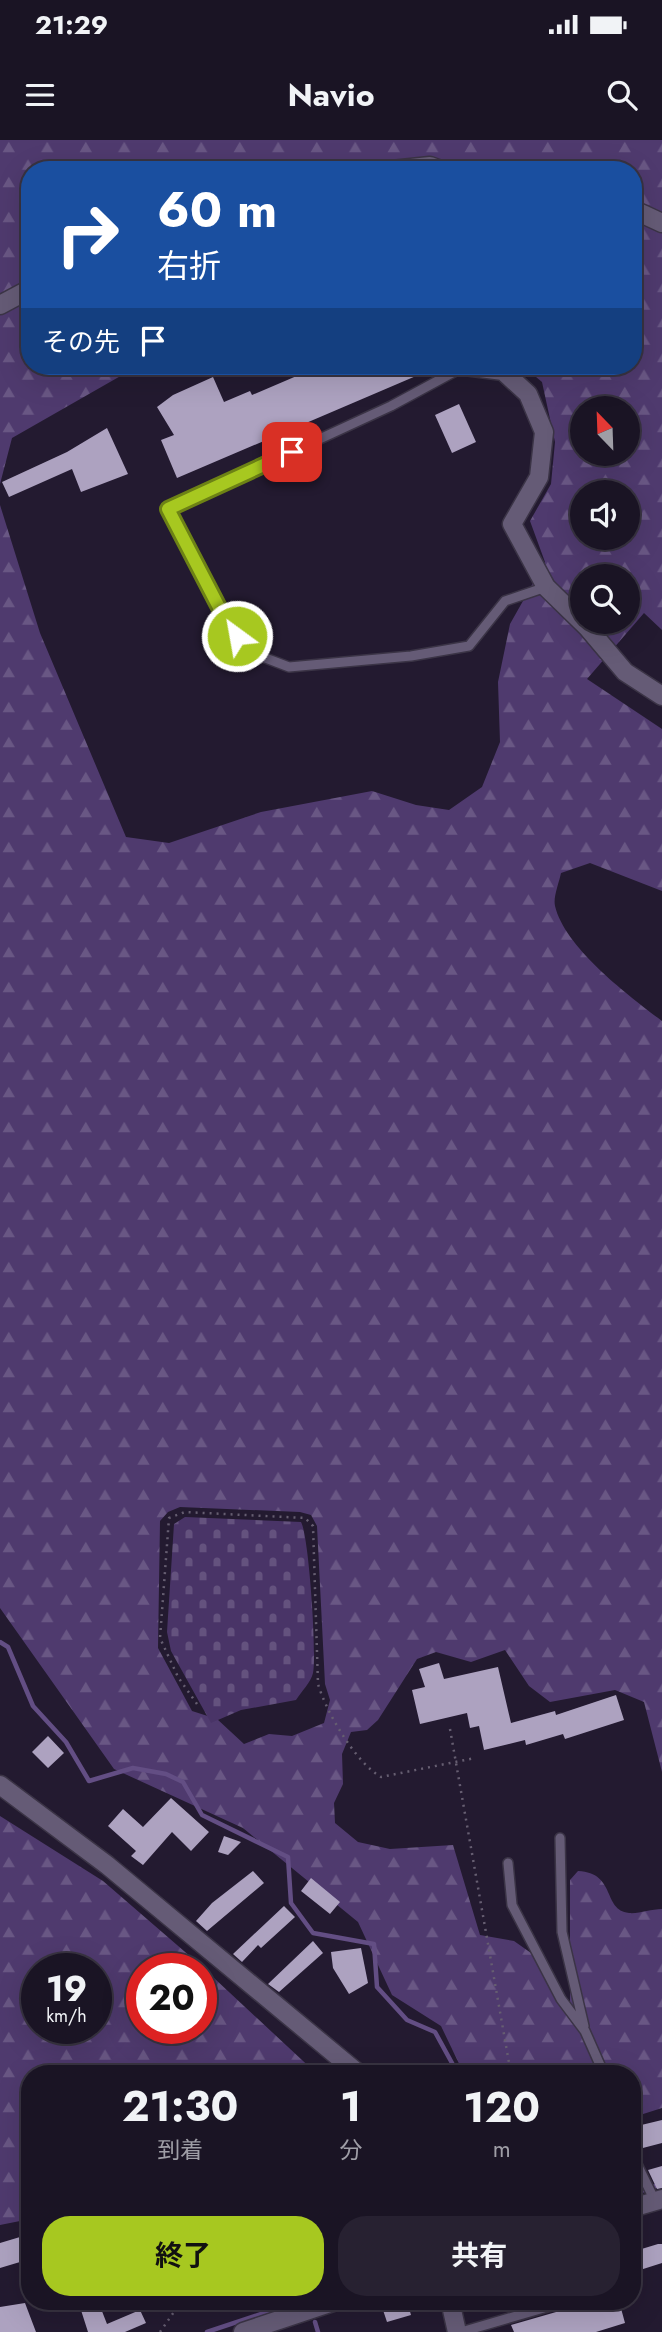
<!DOCTYPE html>
<html lang="ja">
<meta charset="utf-8">
<style>
:root{--surface:#1a1424;--page:#272131;--text:#f1f3f6;--muted:#9f9ea6;--line:#383341;--accent:#a7c820}
body{margin:0;font-family:Jost,"Noto Sans JP",sans-serif;background:var(--page);color:var(--text);height:100vh;display:flex;flex-direction:column;font-size:26px;white-space:nowrap}
*{box-sizing:border-box;margin:0}
p{font-size:23px;color:var(--muted)}
.icon{flex:none;width:38px;height:38px;fill:none;stroke:currentColor;stroke-width:2;stroke-linecap:round;stroke-linejoin:round}
.map{position:relative;flex:1;overflow:hidden}
.panel{position:absolute;left:21px;top:1925px;width:620px;height:245px;display:flex;flex-direction:column;background:var(--surface);border-radius:28px;box-shadow:0 7px 28px #0002,0 0 0 2px var(--line)}
.panel>*{flex:none}
.banner{position:absolute;left:21px;top:21px;width:621px;height:214px;border-radius:28px;box-shadow:0 7px 28px #0002,0 0 0 2px var(--line);background:#1a4fa0;color:#fff;overflow:hidden}
.needle{width:46px;rotate:337deg}
.tools{position:absolute;left:570px;top:256px;display:grid;gap:14px}
.tools a{display:grid;place-items:center;width:70px;height:70px;border-radius:50%;background:var(--surface);box-shadow:0 7px 28px #0002,0 0 0 2px var(--line);font-size:35px}
.speed{position:absolute;left:21px;top:1813px;display:flex;gap:14px;font-size:35px;font-weight:700;text-align:center}
.speed>*{display:grid;place-content:center;width:91px;height:91px;border-radius:50%;background:var(--surface);box-shadow:0 7px 28px #0002,0 0 0 2px var(--line);line-height:1}
.speed small{font-size:18px;font-weight:400}
.speed .limit{border:10px solid #d22;background:#fff;color:#111}
.pin{position:absolute;display:grid;place-items:center;width:60px;height:60px;color:#fff;margin:-30px;border-radius:14px;box-shadow:0 4px 10px #0006}
.me{position:absolute;width:77px;margin:-38px;rotate:328deg;stroke-linejoin:round;filter:drop-shadow(0 0 5px #0008)}
.turn{display:flex;align-items:center;gap:24px;height:147px;padding:0 21px;font-size:32px}
.turn .icon{width:91px;height:91px;stroke-width:2.5}
.turn b{display:block;font-size:49px;line-height:60px}
.then{display:flex;align-items:center;height:66px;padding:0 21px;background:#0003;gap:14px;font-size:26px}
.eta{display:flex;justify-content:space-evenly;align-items:center;height:119px;text-align:center}
.eta b{font-size:42px;font-weight:700;line-height:49px}
.primary-button{display:flex;gap:14px;margin-top:auto;padding:14px 21px}
.primary-button a{flex:1;height:80px;border-radius:28px;background:var(--accent);color:#111;font-size:28px;font-weight:700;line-height:80px;text-align:center}
.primary-button a+a{background:var(--page);color:var(--text)}
.status{display:flex;justify-content:space-between;align-items:center;height:49px;padding:0 35px;background:var(--surface);direction:ltr}
.status svg{height:19px;fill:currentColor}
header{display:flex;justify-content:space-between;align-items:center;height:91px;padding:0 21px;background:var(--surface);font-size:32px;font-weight:700}
.map>svg:first-child{display:block}
</style>
<div class="status"><b>21:29</b><svg viewBox="0 0 49 12"><path d="M0 12V9h3v3zM5 12V6h3v6zM10 12V3h3v9zM15 12V0h3v12zM26 1h20v11H26zM47 4h2v5h-2z"/></svg></div>
<header><svg class="icon" aria-label="menu" viewBox="0 0 24 24"><path d="M4 6h16M4 12h16M4 18h16"/></svg>Navio<svg class="icon" aria-label="search" viewBox="0 0 24 24"><circle cx="10" cy="10" r="6"/><path d="M15 15l6 6"/></svg></header>
<div class="map">
<svg width="662" height="2192" viewBox="0 0 662 2192">
<defs>
<pattern id="forest-firs" width="22" height="20" patternUnits="userSpaceOnUse" patternTransform="scale(1.75)"><rect width="22" height="20" fill="#4f3a6e"/><path d="M5 1l3.5 6h-7zM16 11l3.5 6h-7z" fill="#695784"/></pattern>
<pattern id="cemetery-stones" width="16" height="16" patternUnits="userSpaceOnUse" patternTransform="scale(1.75)"><rect width="16" height="16" fill="#493467"/><path d="M2 7V4a2 2 0 0 1 4 0v3zM10 15v-3a2 2 0 0 1 4 0v3z" fill="#64527e"/></pattern>
</defs>
<rect width="100%" height="100%" fill="#231a30"/>
<!-- forest -->
<path fill="url(#forest-firs)" fill-rule="evenodd" d="M0 0H662V490L644 473 587 539 662 589V751L590 723 561 733C559 743 553 757 555 766 565 808 629 856 662 881V1632L644 1562 615 1550 550 1562 529 1546 505 1510 471 1522 436 1512 417 1519 378 1580 367 1590 351 1592 342 1614 343 1644 334 1663 335 1683 358 1702 390 1709 453 1705 480 1795 514 1801 531 1813 570 1863V1740L578 1731C617 1733 602 1770 629 1773 639 1774 651 1769 662 1769V1968L640 1975 632 1973V1934H464L441 1886 392 1855 358 1782 243 1688 114 1629 0 1468V365L40 493 126 697 169 703 261 672 372 651 416 665 449 670 482 647 500 602 498 542 510 484 545 422 530 381 551 344 555 302 542 242 523 226H634V30H30V226H138L12 298 0 344ZM583 268H628V313H583ZM583 352H628V397H583ZM583 436H628V481H583ZM180 1367 300 1372 311 1375 317 1386 325 1544 330 1560 324 1583 292 1596 269 1594 244 1604 217 1579 192 1571 158 1508 160 1381 168 1372Z
M0 1676 103 1741 199 1824 317 1934H30V2079L0 2085ZM37 1829H96V1888H37ZM142 1829H201V1888H142Z"/>
<!-- cemetery -->
<path fill="url(#cemetery-stones)" d="M185 1377 301 1382C309 1396 317 1515 313 1533 311 1542 301 1552 296 1560L241 1570 211 1583 171 1511 167 1492 174 1384Z"/>
<g fill="none" stroke-linecap="round" stroke-linejoin="round">
<!-- stream -->
<path stroke="#634e84" stroke-width="4.5" d="M0 1502 8 1507 33 1566 66 1602 89 1641 133 1628 166 1634 183 1642 202 1675 288 1717 291 1763 313 1793 374 1804 377 1847 407 1880 435 1892 458 1934
M632 2054 662 2044
M315 2182 318 2192
M207 2192 300 2161"/>
</g>
<!-- building -->
<path fill="#ada2c0" d="M320 226H412L416 236 177 338 161 300 174 295 157 267 173 255 213 237 224 262 250 251 252 255Z
M459 264 476 302 452 313 435 275Z
M107 288 128 334 81 352 72 329 9 357 2 342 67 312Z
M439 1523 444 1539 498 1527 511 1583 555 1571 556 1575 616 1555 624 1580 565 1599 563 1594 526 1605 525 1600 484 1610 479 1586 470 1588 467 1573 420 1584 412 1550 425 1547 419 1529Z
M48 1596 64 1613 48 1628 32 1612Z
M171 1658 209 1692 191 1711 172 1692 143 1725 131 1716 136 1711 108 1686 123 1669 143 1687Z
M224 1696 241 1702 228 1715 218 1712Z
M253 1731 264 1743 207 1791 196 1781 212 1763Z
M311 1738 340 1762 330 1774 301 1751Z
M284 1766 295 1777 261 1808 258 1805 242 1822 233 1814Z
M313 1801 323 1813 279 1852 268 1844Z
M361 1808 368 1843 349 1854 333 1828 331 1812Z
M662 1980V2003L639 2009 633 1987Z
M662 2026V2048L657 2049 648 2030Z
M30 2094V2119L0 2128V2103Z
M658 2104H662V2123L640 2130 635 2111Z
M93 2161H98L107 2184 140 2170 146 2183 125 2192H88L80 2167Z
M380 2161H407L411 2175 387 2182Z
M504 2161H542L507 2171Z
M575 2161H619L625 2183 596 2192H514L511 2185 570 2168Z
M25 2163 36 2192H0V2167Z"/>
<g fill="none" stroke-linecap="round" stroke-linejoin="round">
<defs>
<path id="lane" d="M465 226 391 266 168 369 223 475 237 496 255 514 289 527 411 516 469 506 505 461 546 447
M560 1698 562 1792 584 1886
M508 1723 512 1765 561 1859 585 1891 604 1934
M632 2014 655 2061
M461 2192 568 2161"/>
<path id="street" d="M392 30 430 26 441 30
M634 70 662 83
M0 165 30 149
M465 226 503 231 528 254 544 292 539 337 512 384 546 447 587 487 625 532 662 556
M0 1645 107 1725 359 1934
M632 2068 662 2059
M450 2161 457 2192
M243 2192 336 2161"/>
</defs>
<!-- lane casing -->
<use href="#lane" stroke="#3b3446" stroke-width="12"/>
<!-- street casing -->
<use href="#street" stroke="#3b3446" stroke-width="21"/>
<!-- path -->
<path stroke="#665e71" stroke-width="2.5" stroke-dasharray="2 5" stroke-linecap="butt" d="M197 1564 178 1537 160 1498 169 1378 185 1372 305 1378 313 1386 318 1544C326 1572 356 1623 381 1637L475 1618
M450 1589 511 1934
M160 2192 176 2169 173 2161"/>
<!-- lane -->
<use href="#lane" stroke="#655b76" stroke-width="9"/>
<!-- street -->
<use href="#street" stroke="#655b76" stroke-width="18"/>
</g>
<g fill="none" stroke-linecap="round" stroke-linejoin="round">
<defs>
<path id="route" d="M237 496 223 475 168 369 292 312"/>
</defs>
<!-- route casing -->
<use href="#route" stroke="#6d8215" stroke-width="18"/>
<!-- route -->
<use href="#route" stroke="#a7c820" stroke-width="12"/>
</g>
</svg>
<div class="tools">
<a><svg class="needle" viewBox="-14 -14 28 28"><path d="M0-13l5 13h-10z" fill="#e53935"/><path d="M0 13l5-13h-10z" fill="#9f9ea6"/></svg></a>
<a><svg class="icon" aria-label="sound" viewBox="0 0 24 24"><path d="M4 9h4l5-4v14l-5-4H4zM17 9q2 3 0 6"/></svg></a>
<a><svg class="icon" aria-label="search" viewBox="0 0 24 24"><circle cx="10" cy="10" r="6"/><path d="M15 15l6 6"/></svg></a>
</div>
<div class="speed"><div>19<small>km/h</small></div><div class="limit">20</div></div>
<div class="pin" style="left:292px;top:312px;background:#d93025"><svg class="icon" aria-label="arrive" viewBox="0 0 24 24"><path d="M6 21V4h12l-3 4 3 4H6"/></svg></div>
<svg class="me" style="left:237px;top:496px" viewBox="-20 -20 40 40"><circle r="17" fill="#a7c820" stroke="#fff" stroke-width="3"/><path d="M0-11L8 9 0 5-8 9z" fill="#fff"/></svg>
<div class="banner">
<div class="turn"><svg class="icon" aria-label="right" viewBox="0 0 24 24"><path d="M7 20v-9h11M14 6l5 5-5 5"/></svg><div><b>60 m</b>右折</div></div>
<div class="then">その先<svg class="icon" aria-label="arrive" viewBox="0 0 24 24"><path d="M6 21V4h12l-3 4 3 4H6"/></svg></div>
</div>
<section class="panel">
<div class="eta">
<div><b>21:30</b><p>到着</p></div>
<div><b>1</b><p>分</p></div>
<div><b>120</b><p>m</p></div>
</div>
<div class="primary-button"><a>終了</a><a>共有</a></div>
</section>
</div>
